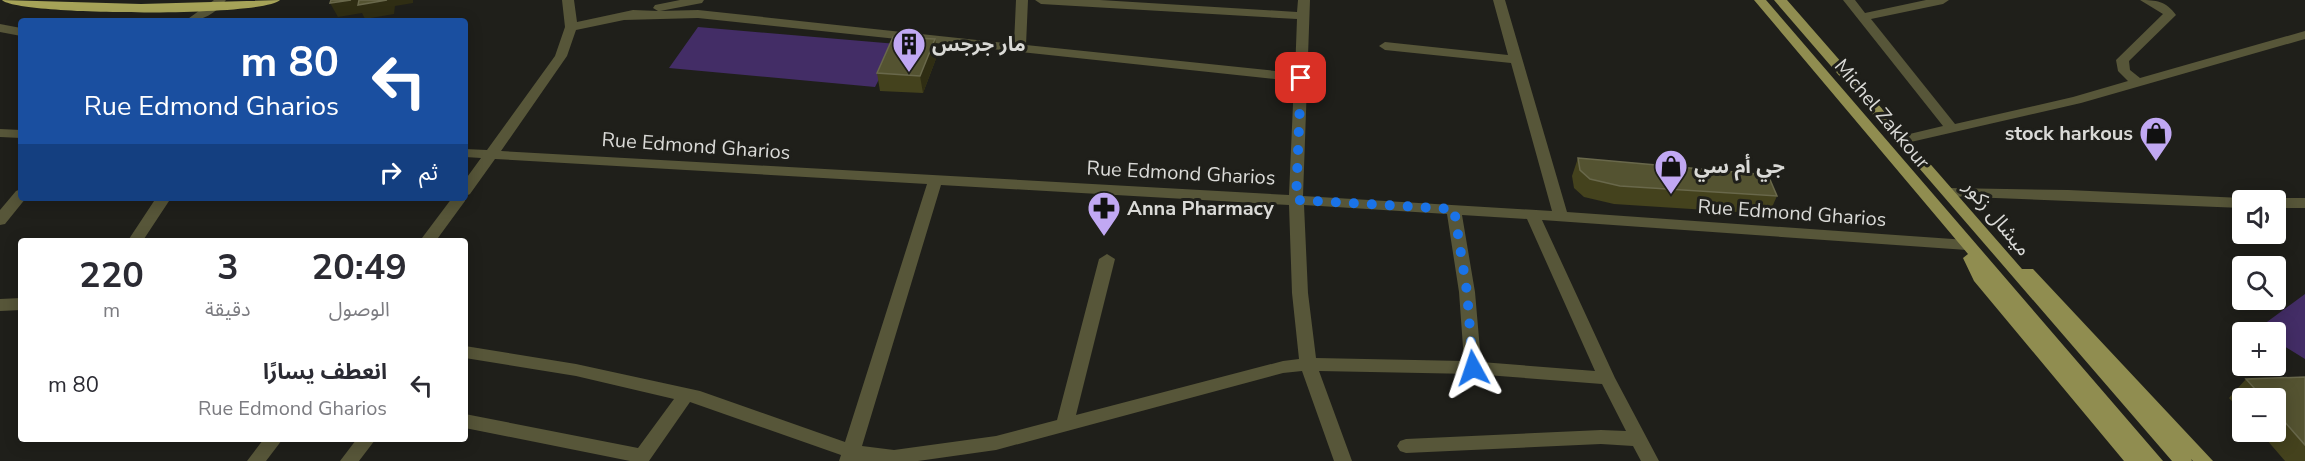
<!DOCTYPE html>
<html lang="ar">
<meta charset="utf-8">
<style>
:root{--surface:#fff;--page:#f2f2f3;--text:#2b2b33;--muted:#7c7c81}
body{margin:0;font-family:"Nunito Sans","Noto Sans Arabic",sans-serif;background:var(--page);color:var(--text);direction:rtl;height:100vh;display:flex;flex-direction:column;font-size:22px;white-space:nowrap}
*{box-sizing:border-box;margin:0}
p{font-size:20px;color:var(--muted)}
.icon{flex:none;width:33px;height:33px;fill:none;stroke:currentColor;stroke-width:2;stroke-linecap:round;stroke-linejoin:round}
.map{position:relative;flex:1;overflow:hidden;direction:ltr}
.drawer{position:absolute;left:18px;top:238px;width:450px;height:204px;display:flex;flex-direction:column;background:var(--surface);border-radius:6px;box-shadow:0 3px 15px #0003;direction:rtl}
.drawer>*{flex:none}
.top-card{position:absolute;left:18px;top:18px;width:450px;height:183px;border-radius:6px;box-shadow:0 3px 15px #0003;direction:rtl;background:#1a4fa0;color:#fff;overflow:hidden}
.buttons{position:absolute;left:2232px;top:190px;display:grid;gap:12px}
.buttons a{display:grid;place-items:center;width:54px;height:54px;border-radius:6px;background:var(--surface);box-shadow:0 3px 15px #0003;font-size:30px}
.pin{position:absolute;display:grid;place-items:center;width:51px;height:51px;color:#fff;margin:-26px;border-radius:12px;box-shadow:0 3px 9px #0006}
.me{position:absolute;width:66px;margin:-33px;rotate:355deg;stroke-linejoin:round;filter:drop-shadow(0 0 4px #0008)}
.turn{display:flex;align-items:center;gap:21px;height:126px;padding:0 30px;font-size:27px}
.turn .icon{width:78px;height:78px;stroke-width:2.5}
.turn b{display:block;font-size:42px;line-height:51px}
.then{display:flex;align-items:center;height:57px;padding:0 30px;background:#0003;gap:12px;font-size:22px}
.eta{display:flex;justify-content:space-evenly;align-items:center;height:102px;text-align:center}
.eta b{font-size:36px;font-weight:700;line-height:42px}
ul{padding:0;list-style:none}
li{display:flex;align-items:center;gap:18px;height:90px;padding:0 30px}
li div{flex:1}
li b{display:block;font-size:22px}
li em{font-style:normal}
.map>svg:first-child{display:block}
</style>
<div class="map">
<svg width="2305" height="461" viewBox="0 0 2305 461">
<rect width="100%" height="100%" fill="#1f1f1a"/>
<!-- green -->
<path fill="#432d66" d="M698 27 897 44 875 87 669 68Z
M2305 294V359L2276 341V333H2262L2256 330Z"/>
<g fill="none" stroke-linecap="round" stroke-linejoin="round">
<!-- minor -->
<path fill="#575639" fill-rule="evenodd" d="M214 0H226C215 14 203 21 185 21Z
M562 0H574L577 22 633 10 658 11 653 8 655 5 680 0H704L702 3 660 11 698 10 1014 44 1016 0H1028L1026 45 1295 73 1297 19 1041 4 1035 0H1100L1297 12 1298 0H1310L1303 196 1552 211 1511 63 1385 50 1379 46 1385 42 1508 55 1493 0H1505L1567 212 1967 240 1975 245 1967 250 1542 220 1615 378 1659 461H1641L1633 446 1601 444 1406 453 1400 451 1397 446 1400 441 1406 439 1601 430 1626 431 1602 384 1473 374 1319 371 1352 461H1334L1302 371 1283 373 996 450 918 461H839L841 455 690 402 649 461H630L465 428V414L638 448 674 399 576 376 465 358V346L576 364 700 391 845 442 927 184 495 159 470 194 466 196 465 201 435 242H419L452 198H465V180L481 158 465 157V149L487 150 555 56 565 27ZM698 18 1294 81 1289 195 501 151 567 56 576 30 624 20ZM941 185 1289 205 1292 293 1299 359 1283 361 1076 415 1115 259 1107 254 1099 259 1057 420 996 436 894 450 862 446ZM1304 205 1447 214 1459 292 1464 361 1316 358 1308 293ZM1462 215 1527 219 1595 371 1481 362 1475 292Z
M1843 0H1855L1865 13 1926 0H1949L1943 4 1871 19 1955 124 2073 97 2128 81 2118 71 2116 60 2163 14 2140 0C2156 0 2166 1 2176 15L2129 61 2130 70 2140 78 2305 31V39L2081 103 1902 144 1895 140 1897 137 1943 126Z
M0 24 21 28V36L0 32Z
M0 129 21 130V138L0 137Z
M1949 188 2068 190 2242 198 2248 201H2242V208L1944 196 1942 193 1944 190Z
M21 189V198H26L5 224 0 225V210L16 191Z
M156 198H171L142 242H127Z
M2276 198H2305V208H2276V201H2270Z
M21 298V310L0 311V299Z
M263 440H282L266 461H247Z
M356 440H375L359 461H340Z"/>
<!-- major -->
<path fill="#908d50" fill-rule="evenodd" d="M1754 0H1766L2163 461H2124L1974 281 1963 258 1968 254Z
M1774 0H1787L2022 269H2033L2213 461H2193L2191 459 2192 461H2172Z"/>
<!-- highway -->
<path fill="#a6a358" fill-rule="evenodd" d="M2 0 141 4 280 0C265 17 17 16 2 0Z"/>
</g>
<!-- wall -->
<path fill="#44421d" d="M935 39 937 56 923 93 880 91 877 73Z
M1578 158 1777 196 1769 214 1614 204 1584 197 1574 188 1572 176Z
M2305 377V461H2285L2260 432H2276V399H2242V412L2229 398 2246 379Z"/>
<!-- shaded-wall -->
<path fill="#2f2d13" d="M351 0H413V3L395 6 394 14 365 19 362 13 338 17 330 3Z
M935 39 937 56 923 93 920 76Z"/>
<!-- building -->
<path fill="#545331" stroke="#69684b" stroke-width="1.5" d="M331 0H351L330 3Z
M359 0H387L358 5Z
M893 37 935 39 920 76 877 73Z
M1578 158 1768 175 1777 196 1620 186 1590 179 1580 170Z
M2305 377V445L2276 412V399H2264L2246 379Z"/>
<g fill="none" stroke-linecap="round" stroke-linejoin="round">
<!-- route -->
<path stroke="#1a73e8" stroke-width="10" stroke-dasharray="0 18" d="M1301 78 1296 200 1454 209 1467 292 1473 368"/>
</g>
<!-- icons -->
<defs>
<symbol id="building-pin" viewBox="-11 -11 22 30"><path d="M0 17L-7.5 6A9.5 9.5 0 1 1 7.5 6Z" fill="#c1a8f3" stroke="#1f1f1a"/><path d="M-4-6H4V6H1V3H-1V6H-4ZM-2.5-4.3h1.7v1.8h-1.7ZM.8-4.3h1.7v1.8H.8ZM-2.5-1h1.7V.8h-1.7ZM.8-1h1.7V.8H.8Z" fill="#111"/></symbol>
<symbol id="shop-pin" viewBox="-11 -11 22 30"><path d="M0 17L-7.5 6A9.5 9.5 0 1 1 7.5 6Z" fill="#c1a8f3" stroke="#1f1f1a"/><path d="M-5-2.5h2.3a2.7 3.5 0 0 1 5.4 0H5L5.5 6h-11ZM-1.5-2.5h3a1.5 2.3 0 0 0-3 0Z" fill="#111"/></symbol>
<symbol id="pharmacy-pin" viewBox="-11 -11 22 30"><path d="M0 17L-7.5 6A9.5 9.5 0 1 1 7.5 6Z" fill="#c1a8f3" stroke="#1f1f1a"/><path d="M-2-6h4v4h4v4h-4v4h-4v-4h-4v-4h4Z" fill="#111"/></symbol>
</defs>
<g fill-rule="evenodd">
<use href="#building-pin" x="890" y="25" width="38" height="52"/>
<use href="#shop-pin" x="2137" y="114" width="38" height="52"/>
<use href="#shop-pin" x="1652" y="147" width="38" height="52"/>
<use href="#pharmacy-pin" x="1085" y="189" width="38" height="52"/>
</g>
<g text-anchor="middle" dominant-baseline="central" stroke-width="6" stroke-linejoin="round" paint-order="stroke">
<!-- poi labels -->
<g font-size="20" font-weight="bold" fill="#dadad7" stroke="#1f1f1a" text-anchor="start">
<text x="932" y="44">مار جرجس</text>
<text x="2133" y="133" text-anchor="end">stock harkous</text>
<text x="1694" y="166">جي أم سي</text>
<text x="1127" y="208">Anna Pharmacy</text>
</g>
<!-- street labels -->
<g font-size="20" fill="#dadad7" stroke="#1f1f1a">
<text transform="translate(1882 114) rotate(50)">Michel Zakkour</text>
<text transform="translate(696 146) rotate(4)">Rue Edmond Gharios</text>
<text transform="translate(1181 173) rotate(3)">Rue Edmond Gharios</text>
<text transform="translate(1792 213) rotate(4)">Rue Edmond Gharios</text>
<text transform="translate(1997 218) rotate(50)">ميشال زكور</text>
</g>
</g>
</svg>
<div class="buttons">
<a><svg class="icon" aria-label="sound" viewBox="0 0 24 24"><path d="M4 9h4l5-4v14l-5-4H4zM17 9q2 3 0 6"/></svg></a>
<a><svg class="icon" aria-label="search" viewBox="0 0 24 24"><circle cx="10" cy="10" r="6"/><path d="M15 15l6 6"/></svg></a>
<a>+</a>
<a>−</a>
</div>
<div class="pin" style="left:1301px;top:78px;background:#d93025"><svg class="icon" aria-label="arrive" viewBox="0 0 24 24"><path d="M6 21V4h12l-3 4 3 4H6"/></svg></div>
<svg class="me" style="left:1473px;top:368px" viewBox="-20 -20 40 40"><path d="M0-17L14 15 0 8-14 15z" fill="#1a73e8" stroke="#fff" stroke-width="4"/></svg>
<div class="top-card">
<div class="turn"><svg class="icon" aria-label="left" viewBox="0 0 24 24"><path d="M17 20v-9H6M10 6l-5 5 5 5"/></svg><div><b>80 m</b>Rue Edmond Gharios</div></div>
<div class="then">ثم<svg class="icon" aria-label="right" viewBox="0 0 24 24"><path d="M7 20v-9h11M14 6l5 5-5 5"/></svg></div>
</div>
<section class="drawer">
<div class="eta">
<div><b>20:49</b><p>الوصول</p></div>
<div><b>3</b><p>دقيقة</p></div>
<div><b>220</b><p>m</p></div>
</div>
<ul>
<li><svg class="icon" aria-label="left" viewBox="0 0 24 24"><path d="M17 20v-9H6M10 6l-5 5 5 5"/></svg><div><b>انعطف يسارًا</b><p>Rue Edmond Gharios</p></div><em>80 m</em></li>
</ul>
</section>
</div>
